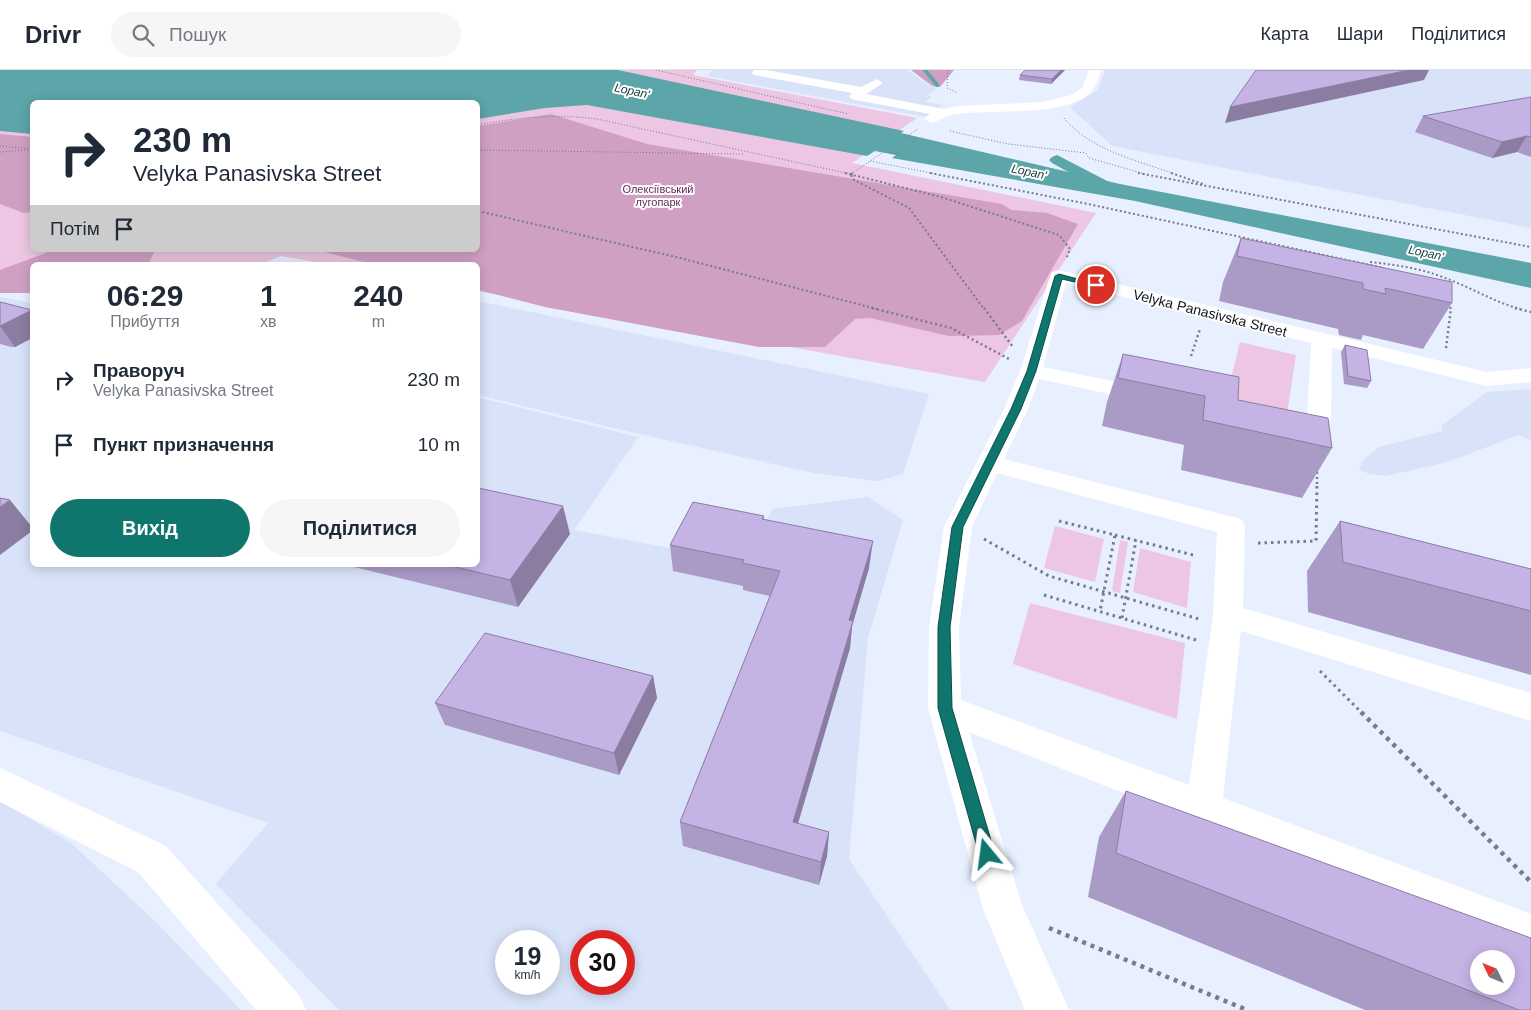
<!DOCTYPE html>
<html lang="uk">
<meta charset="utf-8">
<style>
:root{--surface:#fff;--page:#f6f6f7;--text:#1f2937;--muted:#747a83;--line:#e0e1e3;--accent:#0f766e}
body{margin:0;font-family:Helvetica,sans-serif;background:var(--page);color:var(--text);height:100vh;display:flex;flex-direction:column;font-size:19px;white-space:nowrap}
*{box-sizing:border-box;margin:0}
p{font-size:16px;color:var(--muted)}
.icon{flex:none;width:28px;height:28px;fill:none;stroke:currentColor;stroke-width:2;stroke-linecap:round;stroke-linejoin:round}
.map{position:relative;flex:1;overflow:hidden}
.side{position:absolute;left:30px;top:192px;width:450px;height:305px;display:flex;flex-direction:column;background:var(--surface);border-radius:8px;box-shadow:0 2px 12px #0003}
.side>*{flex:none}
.guide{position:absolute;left:30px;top:30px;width:450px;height:152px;border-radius:8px;box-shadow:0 2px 12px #0003;background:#fff;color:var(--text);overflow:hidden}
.needle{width:32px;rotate:313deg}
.tools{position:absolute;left:1470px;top:880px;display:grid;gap:10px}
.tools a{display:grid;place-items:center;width:45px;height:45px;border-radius:50%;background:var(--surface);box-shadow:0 2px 12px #0003;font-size:25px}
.speed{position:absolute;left:495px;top:860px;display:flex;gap:10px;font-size:25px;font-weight:700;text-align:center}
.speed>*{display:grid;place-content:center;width:65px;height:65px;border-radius:50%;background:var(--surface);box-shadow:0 2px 12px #0003;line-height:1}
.speed small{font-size:12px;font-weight:400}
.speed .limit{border:8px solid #d22;background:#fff;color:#111}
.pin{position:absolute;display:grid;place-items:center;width:42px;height:42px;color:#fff;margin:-21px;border:2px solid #fff;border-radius:50%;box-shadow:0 1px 5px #0007}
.me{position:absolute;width:55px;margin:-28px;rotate:344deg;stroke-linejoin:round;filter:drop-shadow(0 0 4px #0008)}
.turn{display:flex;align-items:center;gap:18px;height:105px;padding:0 20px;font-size:22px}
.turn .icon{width:65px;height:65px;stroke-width:2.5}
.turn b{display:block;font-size:35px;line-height:42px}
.then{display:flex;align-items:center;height:48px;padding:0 20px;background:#0003;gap:10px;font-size:19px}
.eta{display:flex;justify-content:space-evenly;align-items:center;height:85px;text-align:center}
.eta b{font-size:30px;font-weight:600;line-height:35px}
.button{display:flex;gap:10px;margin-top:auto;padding:10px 20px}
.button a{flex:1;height:58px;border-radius:30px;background:var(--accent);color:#fff;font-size:20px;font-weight:600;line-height:58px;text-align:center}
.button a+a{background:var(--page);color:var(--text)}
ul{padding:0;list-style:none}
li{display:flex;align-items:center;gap:15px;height:65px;padding:0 20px}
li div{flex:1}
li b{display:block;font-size:19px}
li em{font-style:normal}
header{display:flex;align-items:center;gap:30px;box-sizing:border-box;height:70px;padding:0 25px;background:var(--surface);border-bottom:1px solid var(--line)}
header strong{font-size:24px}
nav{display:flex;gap:28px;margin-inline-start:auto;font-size:18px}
.search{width:350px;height:45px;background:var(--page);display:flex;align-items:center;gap:12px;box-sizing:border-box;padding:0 18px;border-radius:28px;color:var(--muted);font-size:19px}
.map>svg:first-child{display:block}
</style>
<header>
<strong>Drivr</strong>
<div class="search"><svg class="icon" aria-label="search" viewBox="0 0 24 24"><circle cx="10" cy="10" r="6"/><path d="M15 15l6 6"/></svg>Пошук</div>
<nav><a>Карта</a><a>Шари</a><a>Поділитися</a></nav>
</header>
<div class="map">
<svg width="1531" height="940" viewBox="0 0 1531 940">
<rect width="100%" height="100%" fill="#e8efff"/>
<!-- built -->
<path fill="#d8e2f8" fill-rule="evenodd" d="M712 0H907L930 16 938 18 927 25 932 26 925 32 943 35 925 47 707 6Z
M1105 0H1531V158L1112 76 1070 37 1098 20Z
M0 227 32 233V495H478V327L638 367 574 460 675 479 757 467 773 439 868 427 903 450 868 568 849 789 950 940H339L216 814 268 753 0 661ZM506 871H549V914H506ZM581 871H624V914H581Z
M478 231 929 324 903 404 877 411 814 403 626 361 478 325Z
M1531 319V370L1518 365 1448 392 1386 406 1370 404 1359 400 1362 391 1379 377 1442 361V355L1487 322Z
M0 731 71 773 155 851 241 940H0Z"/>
<!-- green -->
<path fill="#ecc6e2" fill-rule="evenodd" d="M0 0H697L693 5 917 48 852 93 1096 143 985 312 478 221V195H333L281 186 259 195H32V223L0 218ZM32 32H478V180H32Z
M1240 272 1296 285 1285 357 1223 341Z
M1055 456 1104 469 1095 512 1044 498Z
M1120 470 1128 472 1120 523 1112 521Z
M1140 478 1191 492 1187 538 1133 522Z
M1030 533 1185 573 1177 649 1013 594Z"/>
<!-- forest -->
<path fill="#d0a0c3" d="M911 0H954L940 17 932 16Z
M551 44 647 74 1002 134 1011 140 1047 143 1078 154 1022 251 999 265 949 266 870 248 855 249 825 277H759L545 237 478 220V195H376L316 180H478V56Z
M0 64 32 67V142L24 143 0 134Z
M54 180H155L148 195H32V223H0V200Z"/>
<!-- water -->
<path fill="#5ca6a9" d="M0 0H618L904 61 901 63 1120 114 1531 193V218L1135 131 892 88 896 85 875 81 867 86 587 35 545 38 478 49V32H32V64L0 61Z"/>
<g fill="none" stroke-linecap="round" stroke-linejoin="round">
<!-- stream -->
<path stroke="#5ca6a9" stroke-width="4" d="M925 0 937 15"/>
<!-- canal -->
<path fill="#5ca6a9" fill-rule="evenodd" d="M1057 85 1111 113 1113 116 1111 119H1099L1052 93 1049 90 1052 87Z"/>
<!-- path-far4 -->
<path stroke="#777c86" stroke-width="1" stroke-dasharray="1 2" stroke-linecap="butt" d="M656 0 848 44
M948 0 947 18 956 22
M1064 48C1092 81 1136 90 1175 104
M478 55C518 47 557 44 597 49L850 104
M950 61 1008 74 1086 83 1089 88 1145 104
M0 76 32 79
M478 80 744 84
M0 82 29 80
M870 91 936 104
M851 104 885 81 897 84 917 69 906 67 918 59"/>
<!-- path-far3 -->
<path stroke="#777c86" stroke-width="2" stroke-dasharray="2 2.5" stroke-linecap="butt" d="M845 103 941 127 1059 165 1070 179 1066 189
M930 103 1088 134 1384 198
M1138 103 1531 177
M1171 103 1203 114
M851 104 853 103
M851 105 854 110 909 138 984 239
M478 141 680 188 877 239
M1370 192C1396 195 1420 198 1445 208 1470 217 1494 232 1520 239
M1448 233 1451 239"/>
<!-- path-far2 -->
<path stroke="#777c86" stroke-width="2.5" stroke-dasharray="2 3" stroke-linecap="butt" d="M872 238 951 258 1011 290
M984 238 1013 277
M1515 238 1531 242
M1446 278 1451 238
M1191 286 1200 259
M1317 414V400"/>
<!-- path-far1 -->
<path stroke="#777c86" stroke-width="3" stroke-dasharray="2.5 4" stroke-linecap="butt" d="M1059 451 1115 465 1100 541
M1115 465 1193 485
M984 469 1049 506 1199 549
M1258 473 1316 471 1317 413
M1044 525 1196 570
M1122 548 1136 470
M1320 601 1362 643"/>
<!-- path -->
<path stroke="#777c86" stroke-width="4.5" stroke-dasharray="4 5" stroke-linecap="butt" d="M1361 642 1531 812
M1049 858 1247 940"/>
<!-- minor -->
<path fill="#fff" fill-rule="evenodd" d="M754 0H766L861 17 877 9 883 13 866 24 944 39 957 36 1043 32 1071 25 1082 18 1089 0H1101C1099 7 1097 15 1092 21 1070 48 989 39 957 44 947 45 940 51 931 53L924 49 930 44 851 29 849 26 852 23 754 5 752 3Z
M1059 200 1487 302 1531 298V312L1487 316 1332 278 1331 349 1327 354 1319 356 1311 354 1307 349 1311 273 1066 213 1043 297 1147 318 1155 320 1158 325 1155 330 1147 332 1039 309 1028 339 1004 389 1241 449 1245 456 1243 538 1531 623V651L1241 561 1223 728 1531 844V884L969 662 1022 835 1069 940H1025L983 839 928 638 929 557 944 457 1004 339 1020 301 1050 206 1052 202ZM997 403 1217 462 1213 545 1189 715 961 630 959 557 972 457Z
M0 698 166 776 299 925 306 940H256L138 802 0 732Z"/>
</g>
<!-- wall -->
<path fill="#aa9ac6" d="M1025 0H1065L1051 14 1019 10 1020 5Z
M1531 27V87L1517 82 1492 88 1415 62 1423 46Z
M1241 168 1452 233 1423 279 1363 265 1361 270 1339 265 1338 259 1219 231 1223 212Z
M0 232 32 240V268L15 277H11L0 274Z
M1345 275 1371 311 1367 318 1344 314 1341 282Z
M1123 284 1238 330 1332 378 1302 428 1181 400 1184 375 1102 356 1107 332Z
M764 446V449L869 498 852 556 850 578 798 754 829 762 827 786 819 815 683 776 680 752 770 526 743 520V516L673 501 670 475Z
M1340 451 1531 499V605L1308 542 1307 501Z
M570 464 518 537 346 495H478Z
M653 606 657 628 619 705 445 655 435 633Z
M1126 721 1531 940H1365L1088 827 1099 767Z"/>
<!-- shaded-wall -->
<path fill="#8b7da1" d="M1061 0H1065L1051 14 1052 9Z
M1409 0H1429L1424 10 1225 53 1230 37Z
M1527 66 1517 82 1492 88 1502 72Z
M32 240V268L15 277 0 256Z
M10 430 32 457V461L0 485V437Z
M563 436 570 464 518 537 510 510Z
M873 471 869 498 852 556 850 578 791 776 793 752 849 550Z
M653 606 657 628 619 705 614 683Z
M829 762 827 786 819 815 821 792Z"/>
<!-- building -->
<path fill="#c6b3e6" stroke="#8b7da1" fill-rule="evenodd" d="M1025 0H1061L1052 9 1020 5Z
M1256 0H1409L1230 37Z
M1531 27V67L1527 66 1502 72 1423 46Z
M1241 168 1452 212V233L1385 218 1386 224 1363 219V213L1237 186Z
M0 232 32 240 0 256Z
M1345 275 1367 280 1371 311 1348 306Z
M1123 284 1239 307 1238 330 1328 348 1332 378 1203 350 1205 326 1118 308Z
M478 418 563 436 510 510 447 495H478Z
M0 428 10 430 0 437Z
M693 432 764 446 762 449 873 471 849 550 853 551 793 752 829 762 821 792 680 752 780 501 742 493 744 490 670 475Z
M1340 451 1531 499V541L1343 492Z
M485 563 653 606 614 683 435 633Z
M1126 721 1531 868V940H1519L1116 783ZM1479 889H1506V916H1479Z"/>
<!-- route -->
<path fill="#0f766e" stroke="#0a4d48" d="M1059 204 1100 215 1096 217 1062 209 1036 301 1021 339 963 457 950 557 952 638 995 784 993 790 987 792 981 790 979 784 938 638V557L952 457 1011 339 1027 301 1055 206Z"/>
<g text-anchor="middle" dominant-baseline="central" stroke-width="4" stroke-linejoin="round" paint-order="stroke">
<!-- far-park labels -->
<g font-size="11" fill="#622856" stroke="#fff">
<text x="658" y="119">Олексіївський<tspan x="658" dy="13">лугопарк</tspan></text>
</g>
<!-- far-water labels -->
<g font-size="12" font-style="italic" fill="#1e4243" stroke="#fff">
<text transform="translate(632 21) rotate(12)">Lopan'</text>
<text transform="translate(1029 102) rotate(12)">Lopan'</text>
<text transform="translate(1426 183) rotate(12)">Lopan'</text>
</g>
<!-- street labels -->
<g font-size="14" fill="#13161b" stroke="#fff">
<text transform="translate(1210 243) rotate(14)">Velyka Panasivska Street</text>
</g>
</g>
</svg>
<div class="tools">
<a><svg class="needle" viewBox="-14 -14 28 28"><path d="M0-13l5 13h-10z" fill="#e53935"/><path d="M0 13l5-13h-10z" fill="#747a83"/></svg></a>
</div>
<div class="speed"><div>19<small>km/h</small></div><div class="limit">30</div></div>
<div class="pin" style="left:1096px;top:215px;background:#d93025"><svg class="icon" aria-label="arrive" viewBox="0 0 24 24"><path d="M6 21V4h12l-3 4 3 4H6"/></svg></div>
<svg class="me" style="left:987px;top:784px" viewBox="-20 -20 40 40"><path d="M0-17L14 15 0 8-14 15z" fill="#0f766e" stroke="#fff" stroke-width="4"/></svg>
<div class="guide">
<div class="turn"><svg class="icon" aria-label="right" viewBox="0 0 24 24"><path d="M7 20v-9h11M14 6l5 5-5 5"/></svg><div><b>230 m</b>Velyka Panasivska Street</div></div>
<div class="then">Потім<svg class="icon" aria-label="arrive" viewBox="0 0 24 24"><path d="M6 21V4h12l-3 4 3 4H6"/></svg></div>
</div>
<section class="side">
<div class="eta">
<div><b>06:29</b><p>Прибуття</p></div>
<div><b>1</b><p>хв</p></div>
<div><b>240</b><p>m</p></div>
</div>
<ul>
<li><svg class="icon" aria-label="right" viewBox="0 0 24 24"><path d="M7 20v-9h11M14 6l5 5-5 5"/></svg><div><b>Праворуч</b><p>Velyka Panasivska Street</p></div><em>230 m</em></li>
<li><svg class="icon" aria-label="arrive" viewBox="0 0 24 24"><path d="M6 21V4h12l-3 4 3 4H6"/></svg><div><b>Пункт призначення</b></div><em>10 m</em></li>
</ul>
<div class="button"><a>Вихід</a><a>Поділитися</a></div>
</section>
</div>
